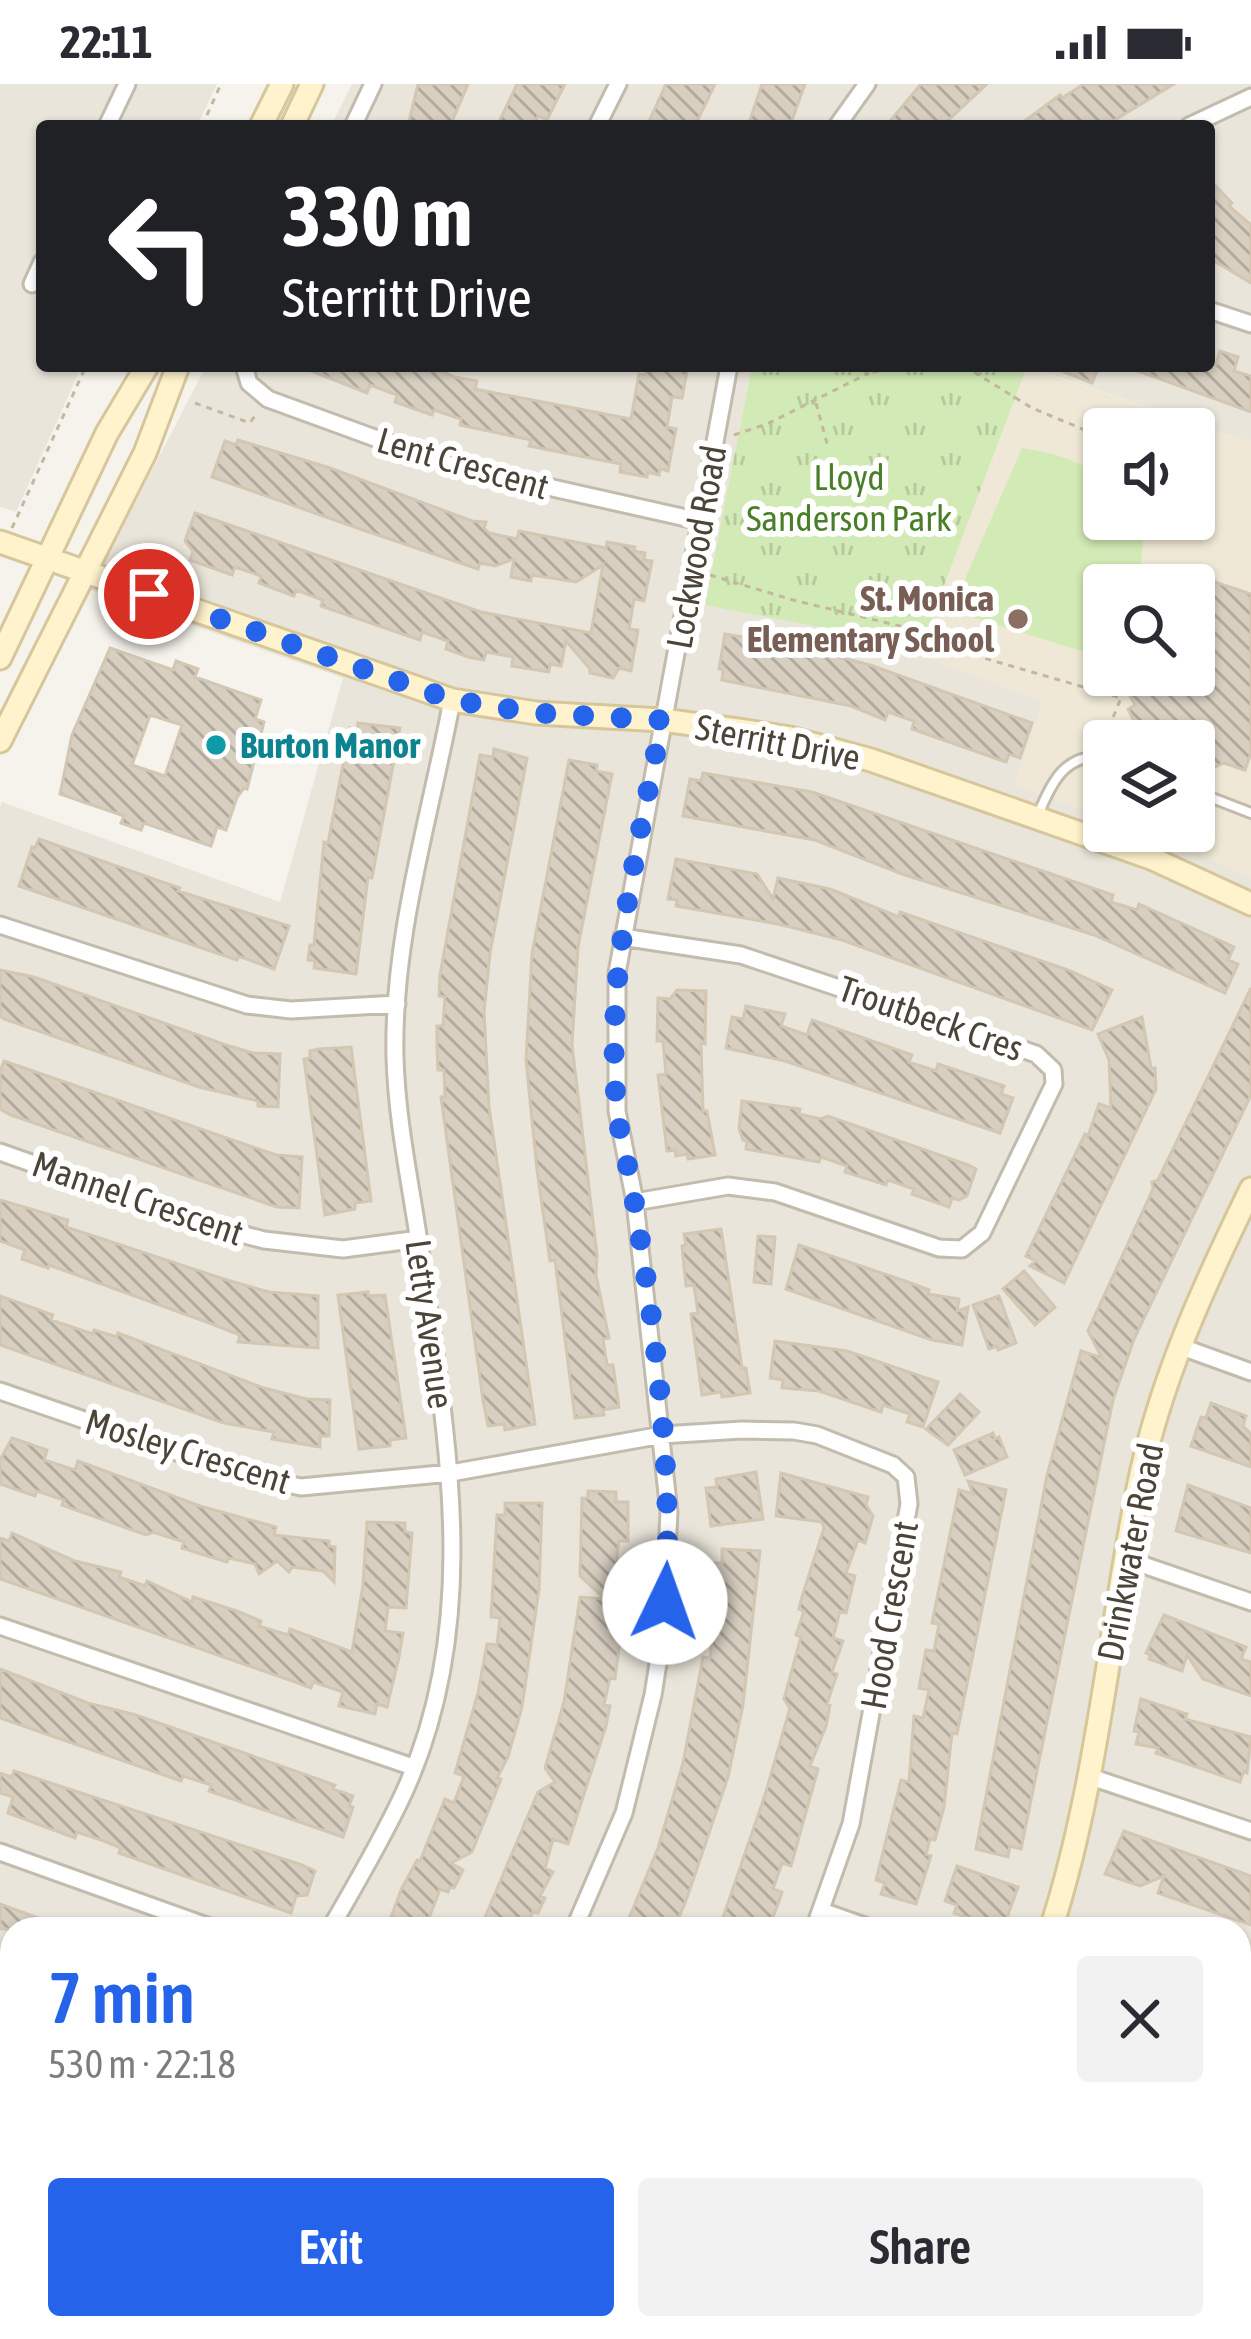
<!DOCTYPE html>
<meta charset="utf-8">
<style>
:root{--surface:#fff;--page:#f2f2f3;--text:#2b2b33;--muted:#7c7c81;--accent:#2563eb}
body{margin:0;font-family:"Asap Condensed",sans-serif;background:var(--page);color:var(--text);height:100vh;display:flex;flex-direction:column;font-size:45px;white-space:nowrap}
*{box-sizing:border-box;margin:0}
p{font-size:39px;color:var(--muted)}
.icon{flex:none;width:66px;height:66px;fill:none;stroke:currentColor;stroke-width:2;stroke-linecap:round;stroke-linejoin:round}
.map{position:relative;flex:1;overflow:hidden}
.details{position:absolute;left:0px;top:1833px;width:1251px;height:423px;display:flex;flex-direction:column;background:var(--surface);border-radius:36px 36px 0 0;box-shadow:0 3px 9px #0004}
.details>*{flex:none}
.hud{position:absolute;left:36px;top:36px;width:1179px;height:252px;border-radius:12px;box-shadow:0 3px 9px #0004;background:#202124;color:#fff;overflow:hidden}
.fabs{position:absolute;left:1083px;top:324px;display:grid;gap:24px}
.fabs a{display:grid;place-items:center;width:132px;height:132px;border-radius:12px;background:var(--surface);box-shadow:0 3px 9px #0004;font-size:60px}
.pin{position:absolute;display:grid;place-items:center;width:102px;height:102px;color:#fff;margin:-51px;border:6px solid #fff;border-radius:50%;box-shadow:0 3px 12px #0007}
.me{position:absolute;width:132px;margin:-66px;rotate:3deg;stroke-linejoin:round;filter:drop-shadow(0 0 9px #0008)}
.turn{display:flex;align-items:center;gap:42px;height:252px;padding:0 48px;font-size:54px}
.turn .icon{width:156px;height:156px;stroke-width:2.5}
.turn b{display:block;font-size:84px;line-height:102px}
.round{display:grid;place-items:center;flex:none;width:126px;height:126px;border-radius:12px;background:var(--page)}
.headline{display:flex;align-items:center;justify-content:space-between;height:204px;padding:0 48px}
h1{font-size:72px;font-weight:600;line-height:90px;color:var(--accent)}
.primary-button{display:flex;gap:24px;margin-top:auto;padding:24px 48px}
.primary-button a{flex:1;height:138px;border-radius:12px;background:var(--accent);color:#fff;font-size:48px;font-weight:600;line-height:138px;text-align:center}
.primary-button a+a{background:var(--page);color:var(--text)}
.status{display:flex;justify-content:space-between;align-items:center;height:84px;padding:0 60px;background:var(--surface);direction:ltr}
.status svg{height:33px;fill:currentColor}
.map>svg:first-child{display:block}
</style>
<div class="status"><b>22:11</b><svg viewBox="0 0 49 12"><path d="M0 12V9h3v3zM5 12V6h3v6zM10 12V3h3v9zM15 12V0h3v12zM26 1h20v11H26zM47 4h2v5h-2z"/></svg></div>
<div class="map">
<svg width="1251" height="2255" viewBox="0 0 1251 2255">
<defs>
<pattern id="forest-firs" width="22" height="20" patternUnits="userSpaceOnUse" patternTransform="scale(3)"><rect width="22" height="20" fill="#d2eab5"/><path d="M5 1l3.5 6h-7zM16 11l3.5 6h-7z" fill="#b6ca9c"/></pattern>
<pattern id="park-tufts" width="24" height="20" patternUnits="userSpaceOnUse" patternTransform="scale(3)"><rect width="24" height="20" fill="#d2eab5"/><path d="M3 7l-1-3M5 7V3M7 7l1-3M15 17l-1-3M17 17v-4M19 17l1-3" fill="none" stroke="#b6ca9c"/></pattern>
<pattern id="building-back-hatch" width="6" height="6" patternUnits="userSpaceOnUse" patternTransform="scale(3)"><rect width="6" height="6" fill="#d8cfc1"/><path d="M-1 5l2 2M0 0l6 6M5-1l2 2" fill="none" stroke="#b1aa9e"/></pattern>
</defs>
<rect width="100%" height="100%" fill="#f6f3ec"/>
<!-- residential -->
<path fill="#eae5da" d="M0 0H217L197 42H42V282H82L16 428 0 423Z
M352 0H1251V358L1026 282H1209V42H331Z
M206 282H752L706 521 824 544 918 570 1043 617 1015 701 1104 732V747H1148L1251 793V2093L1239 2091V1845H12V2244H1007L1002 2255H0V723L2 718 280 818 343 594 90 506Z"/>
<!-- education -->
<path fill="#efe8d6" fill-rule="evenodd" d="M1027 283 1251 358V793L1148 747H1194V657H1104V732L1014 701 1043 617 918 570ZM1104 345H1194V435H1104ZM1104 501H1194V591H1104Z"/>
<!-- grass -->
<path fill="#d2eab5" d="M1022 364C1052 369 1081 375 1104 397V435H1132L1143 460 1138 501H1104V574L968 532 959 509Z"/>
<!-- forest -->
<path fill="url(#forest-firs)" d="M1251 2077V2255H999L1005 2244H1239V2082Z"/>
<!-- park -->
<path fill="url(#park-tufts)" d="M752 282 1027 283 918 570 824 544 705 521Z
M1239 2091 1251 2093V2194L1239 2220Z
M1007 2244H1228L1223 2255H1002Z"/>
<!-- building -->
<path fill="url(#building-back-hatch)" stroke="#d3c7b4" stroke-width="3" fill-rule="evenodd" d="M418 0H468L450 42H408Z
M517 0H565L547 36 538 32 534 42H497Z
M666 0H715L695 42H647Z
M762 0H805L790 42H748Z
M921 0H987L942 42H886Z
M1084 0H1174L1105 42H1018L1060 11 1062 14Z
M1209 95 1232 119 1229 122 1251 141V199L1209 174Z
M1220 267 1238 273 1234 287 1251 292V328L1130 284 1209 282 1210 278 1216 280Z
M299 282H432L454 293 477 297 475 305 631 335 639 290 645 291 646 282H688L682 314 672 313 667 343 676 345 668 387 660 385 659 391 648 388 647 393 620 388 621 380 529 362 531 356 460 341 461 335 434 326 432 331 395 318 397 311 370 301 367 309Z
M1049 282H1099L1092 299Z
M238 356 330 384 472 437 486 438 484 444 489 449 517 455 519 447 606 464 607 458 635 463 634 467 645 469 644 476 652 477 644 517 634 515 629 545 638 546 631 587 619 584 613 594 590 589V585L566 557 561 582 550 580 549 588 512 582 513 573 486 568 484 576 468 573 446 565 448 557 422 548 420 556 321 522 323 516 296 506 294 512 259 499 261 492 235 483 232 491 190 476 193 467 185 457 195 429 481 528 591 549 603 481 576 498 532 491 531 497 511 493 514 475 495 482 480 479 478 485 366 447 212 393 225 357 236 361Z
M1194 491 1251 510V669L1245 686 1224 679 1206 687 1194 683V657H1169L1165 649 1151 655 1147 646 1140 649 1128 625 1135 621 1130 612 1143 606 1140 600 1160 591H1194Z
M725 550 797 562 870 581 1032 639 1020 674 1009 670 1006 678 912 645 914 637 888 628 885 636 851 622 722 596 723 586 719 585Z
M110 564 173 586 176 577 198 585 195 593 261 616 255 635 264 638 247 705 244 704 237 713 226 746 217 743 211 762 144 739 141 746 121 739 124 732 60 710 72 651ZM150 631 182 641 165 692 132 681Z
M358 639 400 644 372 794 368 793 356 890 314 884 315 877 308 876 310 861H314L324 758 328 759 350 644 357 646Z
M494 665 527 674 490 869 484 928 489 1023 535 1340 505 1346 504 1340 488 1342 483 1316 441 1013H445L444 986H438L437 964V942H443L445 913 439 912 440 891 480 671 493 673Z
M569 676 597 681 596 687 612 690 578 863 572 961 597 1171 596 1191 609 1254 603 1255 607 1281H613L619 1323 603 1326 604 1331 575 1334 555 1176 550 1177 537 1086 526 976 532 870Z
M703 689 812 708 1113 811 1111 818 1137 826 1139 820 1234 863 1228 876 1238 880 1225 909 1094 851 902 790 815 756 683 732 690 695 701 697Z
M39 755 180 804 178 807 289 842 274 885 238 872 237 876 19 802 32 763 35 764Z
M676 775 757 790 773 815 778 794 830 805 899 833 900 828 1068 886 1112 906 1092 946 842 856 778 840 676 822 677 816 668 815Z
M0 886 34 893 226 961 253 969 280 970 278 1023 258 1022V1017L199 1003 4 935 0 932Z
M1251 904V1011L1134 1255 1113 1316 1021 1765 1010 1762 1008 1773 976 1765 1047 1391 1081 1267 1102 1274 1088 1247 1091 1240 1153 1105 1152 1098 1158 1096Z
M677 906 706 907 705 960 701 959 703 1027H707L715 1071 688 1075 687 1070 676 1072 675 1066 667 1067 658 991 666 990 663 957H657L658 914 670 915Z
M746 922 785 930 781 942 807 951 812 936 912 971 909 978 936 987 938 980 1004 1002 1001 1010 1013 1014 1000 1049 785 977 726 964 732 933 743 935Z
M1142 933 1151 984H1155L1156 1005 1064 1199 1030 1182 1036 1177 1026 1172 1085 1050 1088 1052 1099 1020 1111 1024 1109 976 1098 950Z
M351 963 371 1117 355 1119V1125L325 1131 304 975 310 974V967L319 965Z
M4 977 276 1071 302 1073 299 1124 277 1123 11 1031 0 1025V988Z
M742 1017 800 1025 799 1030 821 1035 828 1032 968 1081 976 1085 967 1112 959 1116 952 1114 949 1123 912 1110 914 1105 888 1096 886 1101 845 1088 847 1082 821 1073 819 1078 746 1065 747 1057 743 1056 739 1045Z
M0 1116 68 1136 66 1143 227 1196 269 1208 318 1212V1264L238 1258 240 1251 212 1240 49 1181 48 1184 22 1175 25 1166 0 1157Z
M721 1145 742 1284H746L750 1309 722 1313 721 1308 702 1311 691 1230 698 1229 694 1201 686 1202 682 1162 686 1161 684 1150Z
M758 1152 775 1153 771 1200 754 1198Z
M799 1161 908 1198 929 1206 928 1210 959 1215 957 1227 968 1223 962 1261 932 1256 786 1205Z
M1024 1187 1055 1223 1035 1241 1003 1205Z
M368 1208V1212L385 1211 406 1354 390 1356V1362L359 1365 338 1211Z
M0 1212 53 1231 51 1236 93 1250 94 1246 117 1253 118 1249 264 1304 307 1315 330 1316 329 1352H320V1363L272 1355 274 1348 224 1339 0 1261Z
M999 1212 1016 1259 998 1266 997 1262 989 1265 973 1221Z
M775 1257 847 1267 938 1298 923 1343 907 1338 910 1330 883 1321 881 1328 819 1307 782 1304 783 1296 770 1294Z
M960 1310 979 1328 948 1361 926 1345Z
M1211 1319 1246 1332 1243 1342 1251 1350V1383L1191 1362 1201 1333 1206 1334Z
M993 1349 995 1355 999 1353 1007 1373 965 1391 954 1366Z
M12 1354 47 1366 44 1376 75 1386 78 1377 200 1422 276 1443 274 1451 329 1457V1462L335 1463 334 1498 323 1487 292 1483 289 1488 277 1477 259 1490 255 1480 229 1474 227 1478 201 1470 182 1464 184 1458 153 1448 146 1451 62 1421 64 1416 37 1407 35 1412 0 1400V1376Z
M756 1388 763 1435 711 1442 706 1404 717 1403 716 1395Z
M781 1389 868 1413 866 1421 873 1432 865 1459 858 1456 846 1489 855 1492 846 1529 840 1527 833 1554 843 1557 832 1588 837 1590 827 1620 830 1621 826 1642 810 1682 818 1685 791 1782 782 1779 773 1805 782 1808 777 1823 768 1845H719L765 1711 790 1624 784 1615 801 1553 796 1551 804 1527 799 1525 801 1516 824 1444 822 1438 776 1432Z
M968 1397 1006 1406 957 1650 952 1649 944 1723 935 1756 930 1755 926 1770 931 1772 916 1820 881 1810 885 1799 876 1796 901 1696 909 1698 914 1632 923 1634 929 1606 919 1604 926 1566 934 1567 939 1540 932 1539 959 1406 973 1410Z
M1188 1401 1251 1424V1469L1176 1447Z
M588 1407 616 1408V1418H628V1457H619L617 1470V1486H627L624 1532 614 1523 611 1554 620 1556 615 1595 610 1594 604 1621 610 1622 606 1642 568 1760 553 1755 545 1784 553 1788 540 1812 545 1814 538 1829 533 1827 527 1845H480L538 1708 555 1698 545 1684 564 1618 580 1513 605 1515 580 1492 582 1414H588Z
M505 1419H542L539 1505 522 1623 508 1673 497 1694 501 1695 472 1768 451 1779 463 1786 454 1804 450 1803 448 1808 440 1805 425 1845H400L403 1837 391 1833 401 1806 417 1776 420 1777 445 1715 454 1719 464 1692 455 1689 478 1609 487 1560 497 1561 500 1534 491 1533 497 1431H505Z
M367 1438 405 1439V1448L412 1449 406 1524 388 1523 385 1547 403 1549 399 1573 387 1623 377 1620 375 1630 339 1622 343 1608 313 1598 311 1604 298 1599 0 1495V1454L9 1457 12 1449 75 1477 121 1488 119 1493 145 1502 147 1497 192 1518 193 1513 237 1527 261 1537 259 1542 288 1551 290 1545 352 1568 363 1501Z
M722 1465 760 1467 743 1621 728 1693 687 1814 674 1845H645L627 1839 658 1764 683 1679 703 1573 710 1574 713 1546H707L712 1479H722Z
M1164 1531 1246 1563 1241 1575 1251 1578V1612L1203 1595 1187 1571 1182 1587 1149 1575 1151 1571 1146 1569Z
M0 1585 88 1619 136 1631 335 1701 333 1705 353 1712 349 1722 353 1723 343 1753 209 1707 211 1701 183 1692 181 1697 0 1634Z
M1141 1615 1187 1630 1185 1635 1251 1653 1247 1689 1244 1687 1240 1698 1156 1669 1158 1664 1136 1660 1139 1648 1134 1647Z
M14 1687 302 1781 315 1787 307 1811 296 1812 291 1829 119 1769 121 1764 104 1757 77 1748 75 1754 8 1729 13 1713 0 1709V1689L12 1693Z
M1124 1747 1251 1792V1841L1158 1809 1164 1792 1140 1802 1105 1790Z
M957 1782 1018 1803 1005 1839 994 1835 992 1842 954 1829 957 1821 945 1817Z
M0 1820 63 1843V1845H0Z"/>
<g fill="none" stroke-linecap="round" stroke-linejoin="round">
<defs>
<path id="lane" d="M1194 707 1251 729
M1038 731C1051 699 1065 669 1104 673"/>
<path id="street" d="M107 42 127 0
M353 42 373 0
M597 42 618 0
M837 42 867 0
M1189 42 1251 13
M32 200 42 178
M1209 226 1251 240
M244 282 249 299 268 315 446 380 704 438
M0 841 247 921 291 926 397 920
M622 853 741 871 1036 970 1053 986 1054 1000 982 1149 962 1165 939 1164 775 1108 728 1102 635 1118
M0 1068 207 1141 264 1156 343 1165 419 1155
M1179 1262 1251 1288
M0 1307 244 1391 301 1403 451 1389 662 1351 742 1346 794 1347 817 1351 893 1381 906 1393 909 1420 851 1740 814 1845
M1126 1475 1251 1518
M0 1542 413 1683
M1088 1692 1251 1747
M0 1768 215 1845
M822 1827 873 1845
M330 1845C354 1803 379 1761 400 1717 484 1543 447 1355 421 1172 412 1106 397 1041 395 974 392 853 430 734 452 616
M574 1845 624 1729 653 1611 663 1548 669 1428 635 1118 617 1027V889L729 282
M1239 1971 1251 1975
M0 2016 12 2022
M0 2236 12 2215
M322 2244 332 2255
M269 2255 280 2244
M612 2255 623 2244"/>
<path id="secondary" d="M261 42 282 0
M292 42 312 0
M0 458 452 616 536 629 662 636 745 647 790 654 871 676 1151 774 1251 820
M0 574 107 349 147 282
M0 657 145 369 178 282
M1051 1845C1097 1702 1109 1551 1138 1404 1159 1299 1204 1201 1251 1105
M868 2255 873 2244"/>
</defs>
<!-- lane casing -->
<use href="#lane" stroke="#c2bbae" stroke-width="14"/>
<!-- street casing -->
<use href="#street" stroke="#c2bbae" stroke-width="21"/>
<!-- secondary casing -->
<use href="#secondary" stroke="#d6c79b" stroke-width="27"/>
<!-- path -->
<path stroke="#c4b79f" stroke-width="3" stroke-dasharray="6 6" stroke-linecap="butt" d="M202 42 221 0
M850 282 869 289 900 282
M964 282 1032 324 1104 354
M195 319 250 339 256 330
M816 319 828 363
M734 351 767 340 869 289
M1194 396 1202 401 1205 428
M12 444 86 282
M710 491 793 516 900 542 977 572 1121 614 1103 658
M1239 2143 1251 2130
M1113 2255 1125 2244"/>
<!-- lane -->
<use href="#lane" stroke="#fff" stroke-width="8"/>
<!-- street -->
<use href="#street" stroke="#fff" stroke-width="15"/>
<!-- secondary -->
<use href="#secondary" stroke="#fff3cd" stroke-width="21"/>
</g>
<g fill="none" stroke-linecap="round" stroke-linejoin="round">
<!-- route -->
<path stroke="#2563eb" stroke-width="21" stroke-dasharray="0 37.8" d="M149 510 452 616 536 629 662 636C638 764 604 895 617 1026 620 1056 630 1086 634 1116 655 1243 674 1391 665 1518"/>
</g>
<!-- markers -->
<circle fill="#8d6e63" stroke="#fff" stroke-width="4.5" cx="1018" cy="535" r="12"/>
<circle fill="#0f9aa8" stroke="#fff" stroke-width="4.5" cx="216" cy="661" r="12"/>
<g text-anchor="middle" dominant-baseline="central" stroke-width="12" stroke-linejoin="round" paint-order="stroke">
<!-- street labels -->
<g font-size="36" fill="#4b4439" stroke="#fff">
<text transform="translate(463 379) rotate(16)">Lent Crescent</text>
<text transform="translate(696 463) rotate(-80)">Lockwood Road</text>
<text transform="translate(778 658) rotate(11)">Sterritt Drive</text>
<text transform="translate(931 934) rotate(19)">Troutbeck Cres</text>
<text transform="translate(138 1114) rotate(19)">Mannel Crescent</text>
<text transform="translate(430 1240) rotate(82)">Letty Avenue</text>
<text transform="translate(188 1367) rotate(17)">Mosley Crescent</text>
<text transform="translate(1130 1468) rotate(-79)">Drinkwater Road</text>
<text transform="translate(889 1531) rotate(-80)">Hood Crescent</text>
</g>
<!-- park labels -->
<g font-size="36" fill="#4a7f2a" stroke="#fff">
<text x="849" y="393">Lloyd<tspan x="849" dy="41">Sanderson Park</tspan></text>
</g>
<!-- education labels -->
<g font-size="36" font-weight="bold" fill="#785e54" stroke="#fff" text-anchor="end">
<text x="994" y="514">St. Monica<tspan x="994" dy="41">Elementary School</tspan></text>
</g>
<!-- culture labels -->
<g font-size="36" font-weight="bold" fill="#0d838f" stroke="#fff" text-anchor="start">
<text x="240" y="661">Burton Manor</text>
</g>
</g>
</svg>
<div class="fabs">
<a><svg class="icon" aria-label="sound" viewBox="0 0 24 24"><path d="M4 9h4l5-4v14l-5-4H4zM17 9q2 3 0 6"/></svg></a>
<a><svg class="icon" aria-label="search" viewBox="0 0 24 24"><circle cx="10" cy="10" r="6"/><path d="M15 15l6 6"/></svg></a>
<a><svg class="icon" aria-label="layers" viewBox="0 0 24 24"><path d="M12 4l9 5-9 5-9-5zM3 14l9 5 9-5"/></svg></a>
</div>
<div class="pin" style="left:149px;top:510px;background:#d93025"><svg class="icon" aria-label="arrive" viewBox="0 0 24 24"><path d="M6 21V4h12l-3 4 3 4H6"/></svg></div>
<svg class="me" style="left:665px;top:1518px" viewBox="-20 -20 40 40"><circle r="19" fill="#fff"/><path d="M0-13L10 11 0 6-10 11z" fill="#2563eb"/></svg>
<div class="hud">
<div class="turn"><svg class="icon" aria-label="left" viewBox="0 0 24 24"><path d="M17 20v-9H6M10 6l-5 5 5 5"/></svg><div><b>330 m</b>Sterritt Drive</div></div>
</div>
<section class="details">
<div class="headline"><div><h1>7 min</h1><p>530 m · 22:18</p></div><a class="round"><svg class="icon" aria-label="close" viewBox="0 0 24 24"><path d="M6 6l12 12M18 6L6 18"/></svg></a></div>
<div class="primary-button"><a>Exit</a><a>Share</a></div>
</section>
</div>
